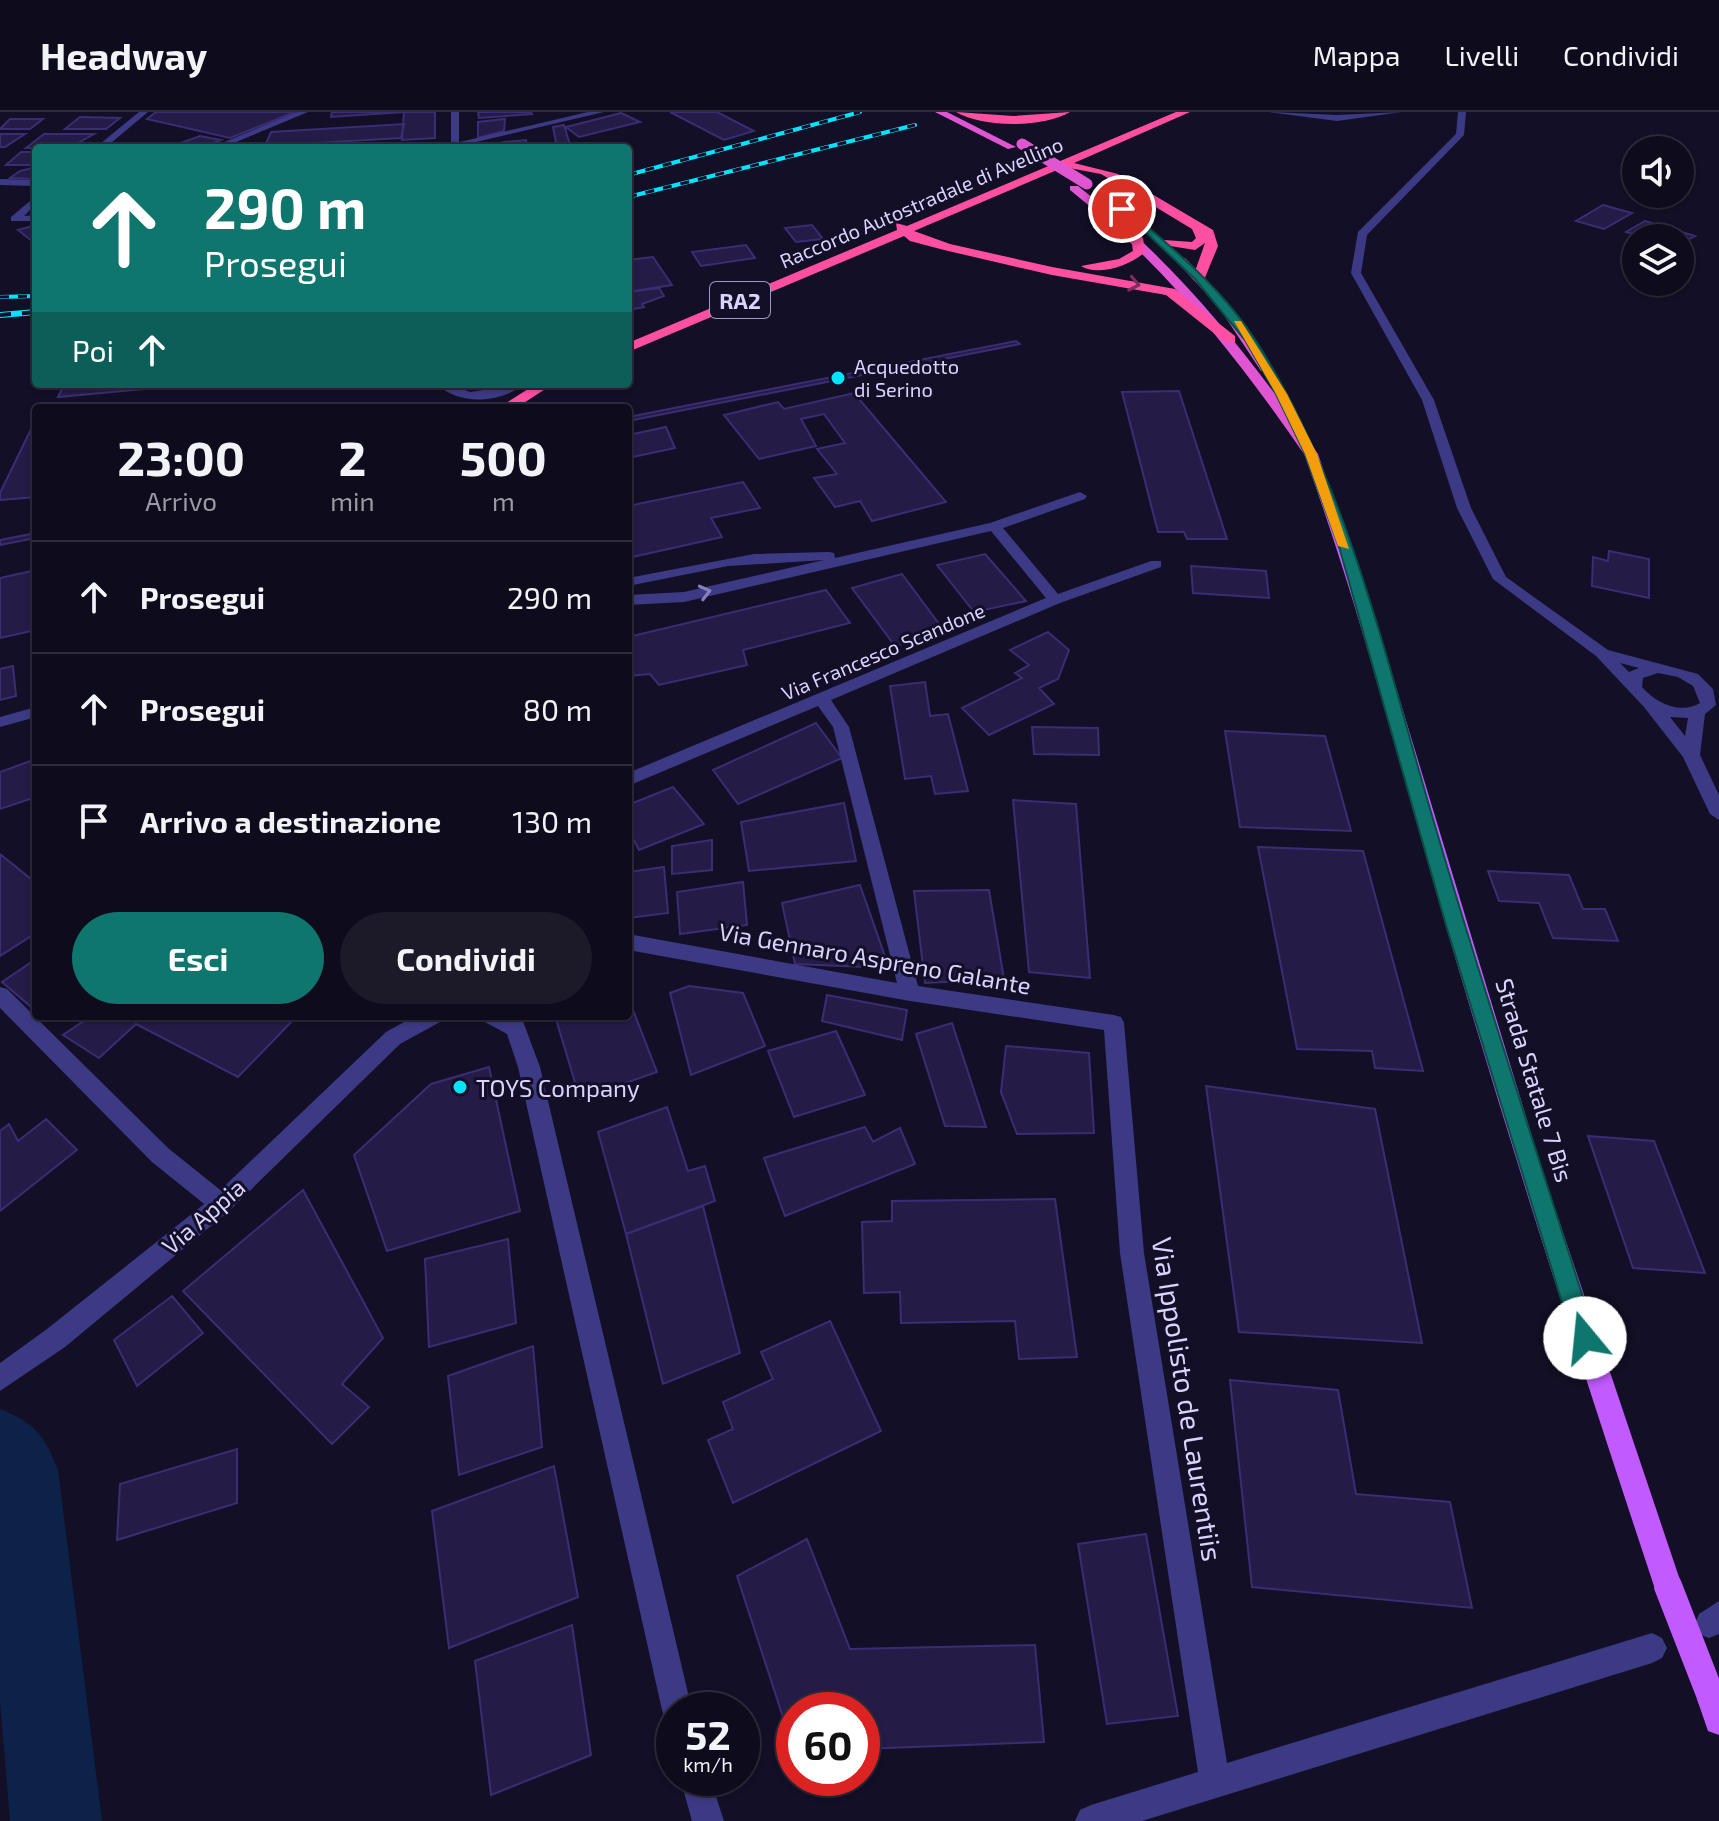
<!DOCTYPE html>
<html lang="it">
<style>
:root{--surface:#0e0b1c;--page:#1c1929;--text:#f1f3f6;--muted:#9b9ba3;--line:#2e2b3b;--accent:#0f766e}
body{margin:0;font-family:"Exo 2",sans-serif;background:var(--page);color:var(--text);height:100vh;display:flex;flex-direction:column;font-size:30px;white-space:nowrap}
*{box-sizing:border-box;margin:0}
p{font-size:26px;color:var(--muted)}
.icon{flex:none;width:44px;height:44px;fill:none;stroke:currentColor;stroke-width:2;stroke-linecap:round;stroke-linejoin:round}
.map{position:relative;flex:1;overflow:hidden}
.sheet{position:absolute;left:32px;top:292px;width:600px;height:616px;display:flex;flex-direction:column;background:var(--surface);border-radius:8px;box-shadow:0 2px 6px #0004,0 0 0 2px var(--line)}
.sheet>*{flex:none}
.guide{position:absolute;left:32px;top:32px;width:600px;height:244px;border-radius:8px;box-shadow:0 2px 6px #0004,0 0 0 2px var(--line);background:#0f766e;color:#fff;overflow:hidden}
.tools{position:absolute;left:1622px;top:24px;display:grid;gap:16px}
.tools a{display:grid;place-items:center;width:72px;height:72px;border-radius:50%;background:var(--surface);box-shadow:0 2px 6px #0004,0 0 0 2px var(--line);font-size:40px}
.speed{position:absolute;left:656px;top:1580px;display:flex;gap:16px;font-size:40px;font-weight:700;text-align:center}
.speed>*{display:grid;place-content:center;width:104px;height:104px;border-radius:50%;background:var(--surface);box-shadow:0 2px 6px #0004,0 0 0 2px var(--line);line-height:1}
.speed small{font-size:20px;font-weight:400}
.speed .limit{border:12px solid #d22;background:#fff;color:#111}
.pin{position:absolute;display:grid;place-items:center;width:68px;height:68px;color:#fff;margin:-34px;border:4px solid #fff;border-radius:50%;box-shadow:0 2px 8px #0007}
.me{position:absolute;width:88px;margin:-44px;rotate:343deg;stroke-linejoin:round;filter:drop-shadow(0 0 6px #0008)}
.turn{display:flex;align-items:center;gap:28px;height:168px;padding:0 40px;font-size:36px}
.turn .icon{width:104px;height:104px;stroke-width:2.5}
.turn b{display:block;font-size:56px;line-height:68px}
.then{display:flex;align-items:center;height:76px;padding:0 40px;background:#0003;gap:16px;font-size:30px}
.eta{display:flex;justify-content:space-evenly;align-items:center;height:136px;text-align:center}
.eta b{font-size:48px;font-weight:700;line-height:56px}
.button{display:flex;gap:16px;margin-top:auto;padding:16px 40px}
.button a{flex:1;height:92px;border-radius:48px;background:var(--accent);color:#fff;font-size:32px;font-weight:700;line-height:92px;text-align:center}
.button a+a{background:var(--page);color:var(--text)}
ul{padding:0;list-style:none}
li{display:flex;align-items:center;gap:24px;height:112px;padding:0 40px;border-top:2px solid var(--line)}
li div{flex:1}
li b{display:block;font-size:30px}
li em{font-style:normal}
header{display:flex;align-items:center;gap:48px;box-sizing:border-box;height:112px;padding:0 40px;background:var(--surface);border-bottom:2px solid var(--line)}
header strong{font-size:38px}
nav{display:flex;gap:44px;margin-inline-start:auto;font-size:28px}
.map>svg:first-child{display:block}
</style>
<header>
<strong>Headway</strong>
<nav><a>Mappa</a><a>Livelli</a><a>Condividi</a></nav>
</header>
<div class="map">
<svg width="1719" height="1709" viewBox="0 0 1719 1709">
<rect width="100%" height="100%" fill="#130f26"/>
<g fill="none" stroke-linecap="round" stroke-linejoin="round">
<!-- river -->
<path fill="#0c2248" fill-rule="evenodd" d="M0 1297C35 1311 44 1323 58 1358L102 1709H10L0 1589Z"/>
</g>
<!-- building -->
<path fill="#241b47" stroke="#3b2d73" stroke-width="2" d="M156 0H295L230 26 147 7Z
M332 0H404L331 5Z
M435 0V26L402 28 404 0Z
M478 0H531L532 2 479 6Z
M670 0H717L754 19 724 28Z
M621 1 640 10 579 25 566 15Z
M80 5 120 6 106 17H65Z
M10 7H43L30 17H0Z
M505 7 504 19 478 26V10Z
M404 12 401 26 265 34 271 20Z
M564 13 571 36H557L553 15Z
M0 22H25L5 35H0Z
M44 22H94L69 36H26Z
M200 24 221 28 201 36H167Z
M526 28 527 36H482L504 30Z
M21 40H36V53H6Z
M33 56 36 67 10 66 20 59Z
M1603 93 1632 101 1604 117 1576 109Z
M1645 109 1695 124 1680 132V126H1646L1626 120Z
M36 113V129L33 130 18 118Z
M812 113 823 127 796 130 785 116Z
M746 133 755 146 701 154 692 140Z
M653 145 672 173 628 180V148Z
M659 176 664 184 642 192 644 195 628 198V180Z
M1016 229 1020 232 628 309V305Z
M64 272H198L58 285Z
M1179 279 1227 427H1187L1184 420H1158L1122 280Z
M854 281 946 390 872 409 860 389 835 395 814 366 837 362 817 337 845 331 824 302 801 307 816 334 759 347 724 303 778 290 784 297Z
M35 309 36 385 0 388V381Z
M666 315 675 336 628 346V323Z
M743 370 760 396 711 406 722 425 628 446V394Z
M36 421V426L0 433V428Z
M1609 439 1649 447V486L1592 474 1593 445 1608 449Z
M985 442 1026 489 974 500 937 453Z
M1191 454 1266 459 1269 486 1193 481Z
M36 458V518L0 526V466Z
M902 462 945 520 895 534 852 476Z
M826 478 850 511 743 538 747 553 659 573 650 562 628 564V525Z
M1048 520 1069 538 1058 567 1039 576 1054 592 989 623 962 596 1022 566 1015 561 1029 553 1010 538Z
M13 554 16 584 0 588V557Z
M925 570 930 604 948 602 968 679 935 682 931 664 905 667 890 574Z
M816 611 842 646 738 692 713 658Z
M1032 615 1098 616 1099 643 1034 642Z
M1225 619 1325 624 1351 719 1240 715Z
M36 647V685L0 697V660Z
M673 675 704 712 639 738 628 717V693Z
M1013 688 1076 692 1090 866 1029 860Z
M844 691 856 749 749 759 741 710Z
M712 728V758L672 762V734Z
M1258 735 1363 739 1423 959 1375 956 1372 939 1297 937Z
M0 742 36 771V821L0 844Z
M664 755 668 801 628 806V760Z
M1488 759 1569 763 1583 797H1605L1618 829 1553 826 1539 791 1499 789Z
M743 770 747 813 680 822 677 780Z
M860 773 889 856 795 852 782 791Z
M989 778 1004 867 925 871 914 779Z
M36 847V899L2 870Z
M689 874 743 881 765 934 691 963 670 881Z
M827 883 907 898 902 928 822 909Z
M628 885 657 960 580 987 555 904H628Z
M91 904H297L238 965 136 912 99 946 63 923Z
M952 911 986 1015 945 1014 916 922Z
M836 919 865 983 794 1005 768 939Z
M1006 934 1089 941 1094 1021 1017 1022 1001 980Z
M489 955 520 1099 387 1139 354 1043 431 972Z
M1206 974 1375 997 1422 1231 1239 1220Z
M667 995 688 1059 705 1054 715 1089 626 1122 598 1020Z
M46 1007 77 1038 0 1099V1019L9 1012 18 1029Z
M865 1015 873 1030 900 1016 915 1052 785 1104 764 1046Z
M1588 1024 1654 1029 1705 1161 1633 1156Z
M303 1078 383 1226 342 1272 369 1295 332 1332 183 1179Z
M1055 1087 1077 1245 1019 1247 1015 1209 901 1211 900 1180 864 1181 862 1110 892 1109V1089Z
M703 1094 740 1241 663 1272 626 1122Z
M508 1127 516 1211 429 1235 425 1147Z
M172 1184 203 1221 137 1274 114 1228Z
M830 1209 881 1319 733 1391 708 1328 733 1317 723 1290 773 1267 761 1240Z
M533 1234 542 1335 459 1363 448 1264Z
M1230 1268 1338 1278 1356 1382 1450 1390 1472 1496 1252 1475Z
M237 1337V1391L117 1428 120 1372Z
M554 1354 578 1485 449 1536 432 1399Z
M1146 1422 1178 1604 1107 1612 1078 1432Z
M807 1427 850 1537 1035 1533 1044 1630 862 1637V1598H794V1639L737 1464Z
M572 1513 591 1643 491 1683 475 1549Z"/>
<g fill="none" stroke-linecap="round" stroke-linejoin="round">
<!-- minor -->
<path fill="#3d3a85" fill-rule="evenodd" d="M139 0H148L105 36H95Z
M297 0H308L222 36H210Z
M588 0H604L455 35 451 32Z
M1269 0 1337 3 1402 0 1337 9Z
M1458 0H1466L1464 23 1367 123 1361 161 1434 288 1471 396 1506 465 1608 538 1698 562 1713 577 1716 593 1705 602 1700 643 1719 683V708L1710 702 1683 645 1644 595 1596 544 1493 467 1457 396 1422 288 1351 161 1358 120 1456 22ZM1620 551 1639 556 1629 560ZM1658 561 1678 565 1693 574 1700 591C1680 603 1656 591 1642 575L1643 566ZM1670 605 1688 606 1685 624Z
M0 67 36 68V74L0 73Z
M36 84V92L24 104 36 103V109H11V105Z
M1080 380 1087 384 1085 387 1003 416 1058 482 1151 449H1161V455L1060 491 831 588 849 615 918 874 1114 903 1121 905 1124 911 1144 1141 1227 1651 1652 1521 1662 1526 1667 1536 1662 1546 1652 1551 1142 1709H1075L1080 1698 1091 1693 1198 1660 1120 1141 1104 918 910 889 628 838V822L897 871 833 615 818 594 628 674V661L1046 486 991 419 684 490 628 493V483L684 480 824 448 728 454 628 474V466L754 442 829 440 834 441 835 446 990 411Z
M36 595V605L0 615V605Z
M0 875 7 877 168 1036 229 1085 233 1092 229 1099 221 1102 213 1099 152 1050 0 896Z
M1719 1489V1522L1709 1526 1699 1522 1695 1512 1699 1502Z"/>
<!-- tertiary -->
<path fill="#3d3a85" fill-rule="evenodd" d="M451 0H459V36H451Z
M437 272H451L470 280 524 272C501 291 459 294 437 272Z
M415 904H443L440 910 400 932 229 1099 65 1235 0 1279V1251L47 1217 213 1085 386 920Z
M482 904H521L540 955 692 1598H674V1612L666 1609 662 1598 518 955 507 922 485 910Z
M680 1666H710L724 1709H692Z"/>
<!-- primary -->
<path fill="#c25bff" fill-rule="evenodd" d="M1306 339 1318 342 1378 516 1543 1061 1682 1474 1678 1484 1668 1488 1658 1484 1654 1474C1581 1254 1510 1033 1445 811 1400 654 1360 496 1304 342Z
M1712 1572 1719 1575V1623L1708 1619 1697 1587 1701 1576Z"/>
<!-- trunk -->
<path fill="#e055d1" fill-rule="evenodd" d="M935 0H947L1016 35 1008 37Z
M1070 74H1078C1175 150 1248 241 1318 342L1316 345H1306C1237 245 1166 154 1070 78Z
M1177 146H1185L1226 189 1273 256 1271 259H1261L1218 194 1177 150Z"/>
<!-- motorway -->
<path fill="#ff4fa3" fill-rule="evenodd" d="M956 0 1013 4 1070 0C1043 16 983 16 956 0Z
M1176 0H1190L1074 51 1118 62 1213 118 1218 134 1204 168 1193 165 1205 131 1195 138 1158 132 1164 128 1192 130 1196 126 1192 117 1101 62 1064 55 914 119 950 132 1052 155 1175 177 1235 224V230H1225L1166 183 1052 163 944 138 910 129 904 124 628 240V231L897 118 896 111 907 114Z
M1137 122 1143 126 1145 140C1131 153 1098 165 1081 154L1119 147 1133 139 1131 126Z
M536 272H553L516 296H498Z"/>
<defs>
<path id="rail-far1" d="M628 63 860 0
M628 85 915 13
M0 185 36 184"/>
<path id="rail" d="M0 203 36 200"/>
</defs>
<!-- rail-far1 casing -->
<use href="#rail-far1" stroke="#00e5ff" stroke-width="4"/>
<!-- rail casing -->
<use href="#rail" stroke="#00e5ff" stroke-width="6"/>
<!-- rail-far1 -->
<use href="#rail-far1" stroke="#130f26" stroke-width="3" stroke-dasharray="9" stroke-linecap="butt"/>
<!-- rail -->
<use href="#rail" stroke="#130f26" stroke-width="4" stroke-dasharray="11" stroke-linecap="butt"/>
<!-- primary-bridge -->
<path stroke="#c25bff" stroke-width="28" d="M1668 1474 1712 1587"/>
<!-- trunk-bridge -->
<path stroke="#e055d1" stroke-width="11" d="M1022 32 1087 72"/>
</g>
<!-- one-way arrows -->
<defs><path id="oneway-chevron" d="M-2-3.5L2.5 0L-2 3.5" fill="none" stroke-width="1.6" stroke-linecap="round" stroke-linejoin="round" transform="scale(2)"/></defs>
<use stroke="#7d2c5e" href="#oneway-chevron" transform="translate(1134 172) rotate(11)"/>
<use stroke="#837fbc" href="#oneway-chevron" transform="translate(705 480) rotate(-14)"/>
<!-- route -->
<path fill="#0f766e" stroke="#0a4d48" stroke-width="2" d="M1119 95H1125C1172 136 1222 176 1256 229 1348 373 1385 545 1433 707 1484 881 1541 1053 1596 1226L1593 1234 1585 1237 1577 1234 1573 1226 1446 813 1340 438 1305 342 1276 282 1245 228 1195 167Z"/>
<!-- slow -->
<path fill="#f59e0b" d="M1234 209H1241L1287 282 1317 342 1349 437 1338 434 1305 342 1276 282Z"/>
<!-- markers -->
<g fill="#00e5ff" stroke="#130f26" stroke-width="3">
<circle cx="838" cy="266" r="8"/>
<circle cx="460" cy="975" r="8"/>
</g>
<g text-anchor="middle" dominant-baseline="central" stroke-width="6" stroke-linejoin="round" paint-order="stroke">
<!-- far-street labels -->
<g font-size="20" fill="#d9d4ff" stroke="#130f26">
<text transform="translate(921 90) rotate(-23)">Raccordo Autostradale di Avellino</text>
<text transform="translate(883 539) rotate(-23)">Via Francesco Scandone</text>
</g>
<!-- far-poi labels -->
<g font-size="20" fill="#d9d4ff" stroke="#130f26" text-anchor="start">
<text x="854" y="254">Acquedotto<tspan x="854" dy="23">di Serino</tspan></text>
</g>
<!-- shield labels -->
<rect fill="#130f26" stroke="#9e99be" stroke-width="2" x="710" y="170" width="60" height="36" rx="6"/>
<g font-size="22" font-weight="bold" fill="#d9d4ff">
<text x="740" y="188">RA2</text>
</g>
<!-- street labels -->
<g font-size="24" fill="#d9d4ff" stroke="#130f26">
<text transform="translate(875 846) rotate(10)">Via Gennaro Aspreno Galante</text>
<text transform="translate(1535 968) rotate(73)">Strada Statale 7 Bis</text>
<text transform="translate(203 1104) rotate(-41)">Via Appia</text>
</g>
<!-- poi labels -->
<g font-size="24" fill="#d9d4ff" stroke="#130f26" text-anchor="start">
<text x="476" y="975">TOYS Company</text>
</g>
<!-- near-street labels -->
<g font-size="28" fill="#d9d4ff" stroke="#130f26">
<text transform="translate(1188 1287) rotate(81)">Via Ippolisto de Laurentiis</text>
</g>
</g>
</svg>
<div class="tools">
<a><svg class="icon" aria-label="sound" viewBox="0 0 24 24"><path d="M4 9h4l5-4v14l-5-4H4zM17 9q2 3 0 6"/></svg></a>
<a><svg class="icon" aria-label="layers" viewBox="0 0 24 24"><path d="M12 4l9 5-9 5-9-5zM3 14l9 5 9-5"/></svg></a>
</div>
<div class="speed"><div>52<small>km/h</small></div><div class="limit">60</div></div>
<div class="pin" style="left:1122px;top:97px;background:#d93025"><svg class="icon" aria-label="arrive" viewBox="0 0 24 24"><path d="M6 21V4h12l-3 4 3 4H6"/></svg></div>
<svg class="me" style="left:1585px;top:1226px" viewBox="-20 -20 40 40"><circle r="19" fill="#fff"/><path d="M0-13L10 11 0 6-10 11z" fill="#0f766e"/></svg>
<div class="guide">
<div class="turn"><svg class="icon" aria-label="ahead" viewBox="0 0 24 24"><path d="M12 20V5M6 11l6-6 6 6"/></svg><div><b>290 m</b>Prosegui</div></div>
<div class="then">Poi<svg class="icon" aria-label="ahead" viewBox="0 0 24 24"><path d="M12 20V5M6 11l6-6 6 6"/></svg></div>
</div>
<section class="sheet">
<div class="eta">
<div><b>23:00</b><p>Arrivo</p></div>
<div><b>2</b><p>min</p></div>
<div><b>500</b><p>m</p></div>
</div>
<ul>
<li><svg class="icon" aria-label="ahead" viewBox="0 0 24 24"><path d="M12 20V5M6 11l6-6 6 6"/></svg><div><b>Prosegui</b></div><em>290 m</em></li>
<li><svg class="icon" aria-label="ahead" viewBox="0 0 24 24"><path d="M12 20V5M6 11l6-6 6 6"/></svg><div><b>Prosegui</b></div><em>80 m</em></li>
<li><svg class="icon" aria-label="arrive" viewBox="0 0 24 24"><path d="M6 21V4h12l-3 4 3 4H6"/></svg><div><b>Arrivo a destinazione</b></div><em>130 m</em></li>
</ul>
<div class="button"><a>Esci</a><a>Condividi</a></div>
</section>
</div>
